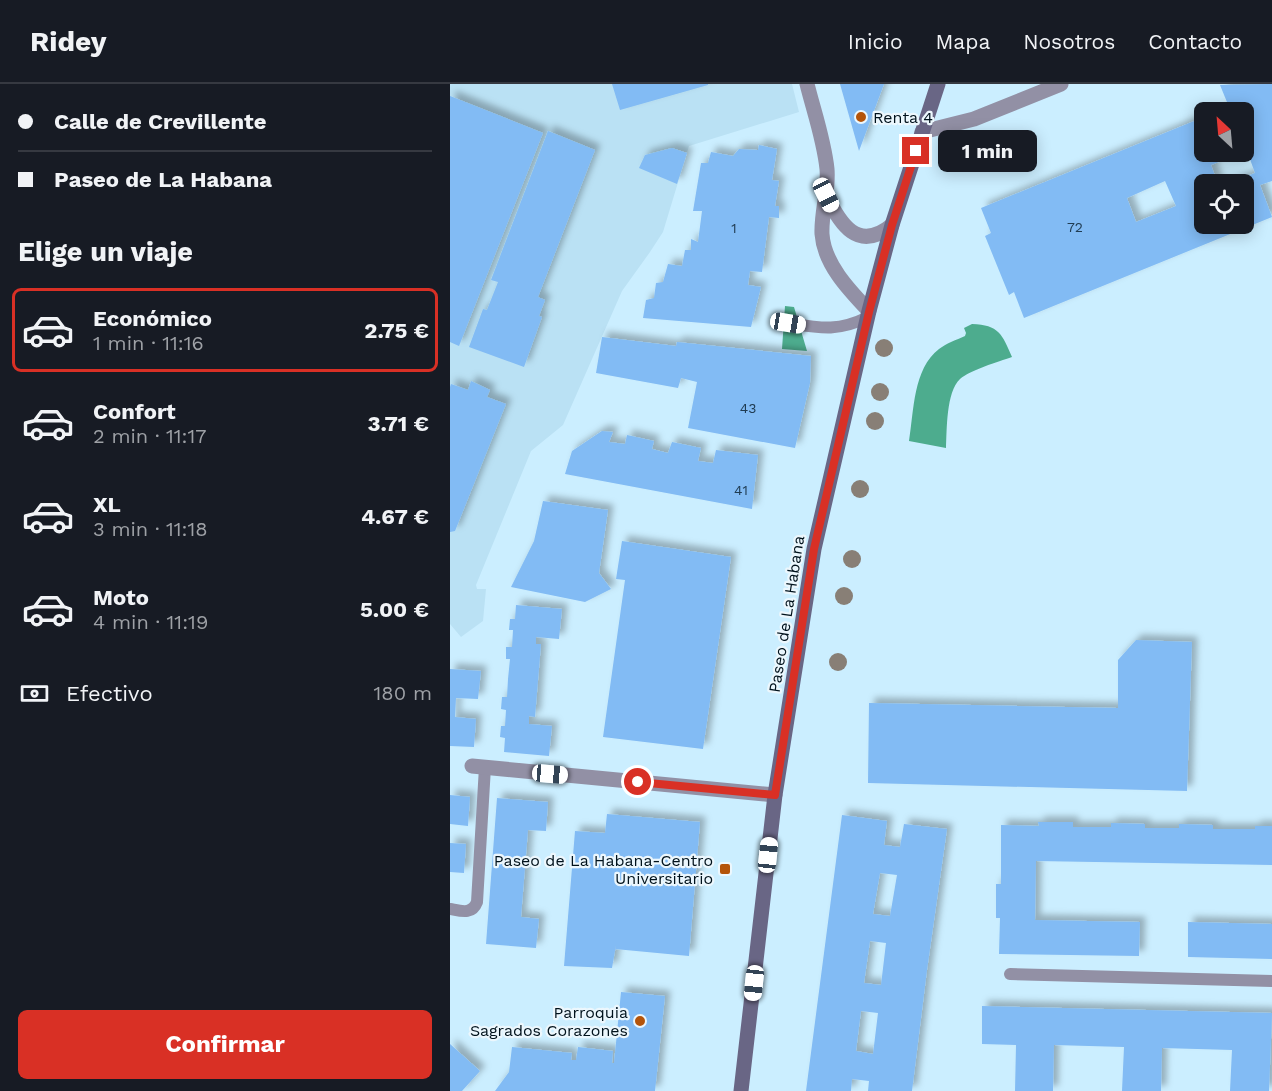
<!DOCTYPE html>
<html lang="es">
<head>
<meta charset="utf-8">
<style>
  :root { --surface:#171b24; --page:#242831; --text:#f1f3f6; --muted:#9ea1a6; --line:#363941; --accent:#d93025 }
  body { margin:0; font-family:"Work Sans",sans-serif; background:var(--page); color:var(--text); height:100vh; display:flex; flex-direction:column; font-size:22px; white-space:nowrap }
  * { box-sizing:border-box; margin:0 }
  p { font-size:20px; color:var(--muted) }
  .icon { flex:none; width:33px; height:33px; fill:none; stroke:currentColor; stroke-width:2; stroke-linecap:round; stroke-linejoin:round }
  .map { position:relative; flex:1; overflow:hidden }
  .details { display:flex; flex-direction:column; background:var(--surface); width:450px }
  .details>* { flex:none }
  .guide { display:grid; align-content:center; height:132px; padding:0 18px; background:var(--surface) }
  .needle { width:39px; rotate:334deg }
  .fabs { position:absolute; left:744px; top:18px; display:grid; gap:12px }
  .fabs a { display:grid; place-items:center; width:60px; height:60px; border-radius:9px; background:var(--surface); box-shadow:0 3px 15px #0003; font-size:30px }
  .end { position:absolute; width:27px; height:27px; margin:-14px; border:8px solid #d93025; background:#fff; box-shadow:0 0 0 3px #fff }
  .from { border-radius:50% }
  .bubble { position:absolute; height:42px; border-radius:9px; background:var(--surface); box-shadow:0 3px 15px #0003; font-size:20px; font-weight:700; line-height:42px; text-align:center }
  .car { position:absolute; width:18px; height:36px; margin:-18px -9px; border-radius:8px; box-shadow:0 0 4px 2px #0007; background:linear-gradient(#fff 24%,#345 0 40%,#fff 0 76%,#345 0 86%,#fff 0) }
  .guide b { display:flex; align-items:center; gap:21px; height:57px; font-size:22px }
  .guide b+b { border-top:2px solid var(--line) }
  .guide i { width:15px; height:15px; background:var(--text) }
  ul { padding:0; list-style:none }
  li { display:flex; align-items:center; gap:18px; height:84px; margin:0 12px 9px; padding:0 6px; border:3px solid transparent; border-radius:9px }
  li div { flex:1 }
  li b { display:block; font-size:22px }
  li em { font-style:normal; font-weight:700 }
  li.current { border-color:var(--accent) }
  li>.icon { width:54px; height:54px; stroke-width:1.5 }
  h2 { padding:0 18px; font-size:27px; line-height:72px }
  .pay { display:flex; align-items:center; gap:15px; height:66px; padding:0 18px; font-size:22px }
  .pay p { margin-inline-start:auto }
  .cta { display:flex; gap:12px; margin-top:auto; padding:12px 18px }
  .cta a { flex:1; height:69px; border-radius:9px; background:var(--accent); color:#fff; font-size:24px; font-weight:700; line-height:69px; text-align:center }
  header { display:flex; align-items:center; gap:36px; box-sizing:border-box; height:84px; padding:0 30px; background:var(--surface); border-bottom:2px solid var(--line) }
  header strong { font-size:28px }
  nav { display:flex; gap:33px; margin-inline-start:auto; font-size:21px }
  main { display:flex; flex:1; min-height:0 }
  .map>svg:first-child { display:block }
</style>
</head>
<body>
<header>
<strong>Ridey</strong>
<nav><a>Inicio</a><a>Mapa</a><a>Nosotros</a><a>Contacto</a></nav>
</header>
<main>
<section class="details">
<div class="guide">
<b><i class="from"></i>Calle de Crevillente</b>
<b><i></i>Paseo de La Habana</b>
</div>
<h2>Elige un viaje</h2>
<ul>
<li class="current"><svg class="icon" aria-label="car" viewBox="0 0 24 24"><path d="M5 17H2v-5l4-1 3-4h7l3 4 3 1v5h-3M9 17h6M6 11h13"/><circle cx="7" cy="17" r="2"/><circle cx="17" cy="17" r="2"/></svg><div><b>Económico</b><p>1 min · 11:16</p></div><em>2.75 €</em></li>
<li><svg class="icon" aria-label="car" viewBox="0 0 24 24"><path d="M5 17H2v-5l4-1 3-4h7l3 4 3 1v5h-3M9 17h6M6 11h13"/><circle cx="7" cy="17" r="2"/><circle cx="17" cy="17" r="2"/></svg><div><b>Confort</b><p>2 min · 11:17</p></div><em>3.71 €</em></li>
<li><svg class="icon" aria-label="car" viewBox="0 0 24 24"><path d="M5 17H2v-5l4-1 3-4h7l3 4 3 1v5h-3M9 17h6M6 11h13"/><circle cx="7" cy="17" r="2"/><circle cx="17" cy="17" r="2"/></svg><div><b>XL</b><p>3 min · 11:18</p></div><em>4.67 €</em></li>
<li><svg class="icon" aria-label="car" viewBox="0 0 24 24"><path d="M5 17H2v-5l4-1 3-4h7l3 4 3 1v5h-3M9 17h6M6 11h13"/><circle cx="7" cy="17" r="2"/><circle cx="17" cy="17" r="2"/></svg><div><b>Moto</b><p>4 min · 11:19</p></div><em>5.00 €</em></li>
</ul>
<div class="pay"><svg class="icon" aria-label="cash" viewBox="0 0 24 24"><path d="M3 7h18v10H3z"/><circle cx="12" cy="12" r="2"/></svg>Efectivo<p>180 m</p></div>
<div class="cta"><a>Confirmar</a></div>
</section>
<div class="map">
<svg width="822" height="1007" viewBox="0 0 822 1007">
  <defs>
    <filter id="shadow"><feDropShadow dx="5.5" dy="-5.5" stdDeviation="3" flood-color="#0004"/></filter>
  </defs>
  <rect width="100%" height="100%" fill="#cbeeff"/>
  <!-- built -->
  <path fill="#bae1f4" d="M0,0h342l7,28 -110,34 -26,86 -13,20 -28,39 -59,134 -32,26 -55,134 1,4h9l-3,32 -22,16 -11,-13z"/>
  <!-- water -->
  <path fill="#4dac8e" d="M335,222l9,1 13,44 -25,-2z
    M522,240c27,1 30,10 40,33 -14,5 -42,13 -52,22 -14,13 -13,51 -14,69l-37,-7c5,-30 4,-72 30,-92 8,-6 17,-9 26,-13l1,-3 -2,-5z"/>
  <!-- building -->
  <path fill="#82bbf4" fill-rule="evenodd" filter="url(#shadow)" d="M162,0h96v1l-88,25z
    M390,0h44l-25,67z
    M822,0v97l-12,4 12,32 -248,101 -10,-26 -5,3 -24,-59 6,-3 -10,-25 223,-91v35h40v-40h-27l12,-5 -9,-22zM797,67l8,22 -28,11h17v40h-40v-40h14l-7,-19zM715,97l11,25 -40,16 -9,-24z
    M0,12l93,37 -84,213 -9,-4z
    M98,47l47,19 -57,147 7,3 -6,16 3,1 -18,50 -55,-20 14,-38 4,1 11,-28 -7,-2z
    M309,61l18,4 -5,31 7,1 -4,25h4v12l-10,-1 -7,55 -12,-1 -2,14 13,2 -10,40 -108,-9 3,-18 8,-2 2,-15 7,-1 5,-18 14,2 3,-16h6v-11l7,3 4,-31h-9l8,-48h7l3,-11 22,4 6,-7 19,1z
    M222,64l15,5 -10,31 -38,-16 6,-13z
    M152,253l74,9 1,-4 134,14 -1,27 -15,65 -107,-20 9,-46 -16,-4 -3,10 -82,-15z
    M21,297l19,9 -3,7 19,7 -51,127 -5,1v-145l1,-3 17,6z
    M152,347l11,1 -4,10 16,2 2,-9 27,6 -2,8 16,4 4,-11 29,6 -3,13 15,2 3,-13 42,5 -6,54 -187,-35 7,-23z
    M93,417l65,9 -9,63 12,16 -26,13 -74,-15 23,-46z
    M172,457l109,16 -28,192 -100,-12 22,-157 -9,-1z
    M66,521l46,4 -3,30 -23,-2v7h5l-6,73 -6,-1v8l23,2 -3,30 -45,-4 1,-14 -5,-1 1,-11h4l1,-16 -5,-1 1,-12h5l1,-18 2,-20h-4v-12h6l1,-17h-4l1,-11h5z
    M686,556l56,2 -5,149 -319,-8 1,-80 249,5v-48z
    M0,585l31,2 -3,28 -22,-1 -1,19 21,2 -2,28 -24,-1z
    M0,711l20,2 -2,29 -18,-2z
    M47,714l51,4 -2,29 -18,-1 -7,87 18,2 -3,29 -50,-4z
    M157,730l93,8 -11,134 -74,-7 1,-4 -4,23 -48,-2 11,-135 30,2z
    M392,731l45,6 -3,24 16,2 4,-23 43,5 -20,141 -15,121h-44l1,-10 -17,-2 -1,12h-45zM430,789l17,2 -7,41 -17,-2zM420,857l16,2 -5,42 -17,-2zM411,927l17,2 -5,41 -17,-3z
    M588,738h35v5h38v-4l34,1v4h34v-4l34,1v4h42v-3h17v39l-236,-4 -1,59 105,2 -1,34 -140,-2 1,-36h-4v-34h5v-59l38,1z
    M0,759l16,1 -2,29 -14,-1z
    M738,838l84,2v35l-84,-2z
    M171,908l44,4 -10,95h-160l14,-19 3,-25 60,6 -1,7h5l2,-13 35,4 -1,12h2z
    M532,922l290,7 -3,78h-39l2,-41 -70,-2 -1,43h-39l2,-44 -70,-2 -1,46h-38l1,-46 -34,-1z
    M0,960l30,27 -18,20h-12z"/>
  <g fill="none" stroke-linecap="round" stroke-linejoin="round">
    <!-- lane -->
    <path stroke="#9290a5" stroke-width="12" d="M338,239c32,5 50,9 80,-6
      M0,825c11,2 22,6 27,-7l8,-135
      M560,890l262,7"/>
    <!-- street -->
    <path stroke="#9290a5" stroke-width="15" d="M357,0c7,28 17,56 20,85 2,22 -6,43 -5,65 2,30 27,56 47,77
      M472,48l52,-13 87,-35
      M376,111c14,29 32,58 66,30
      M22,682l303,29"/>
    <!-- secondary -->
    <path stroke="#696685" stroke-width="15" d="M291,1007l34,-296 39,-246 55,-238 23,-86 46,-141"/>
  </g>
  <!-- trees -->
  <g fill="#887f76">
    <circle cx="434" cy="264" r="9"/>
    <circle cx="430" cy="308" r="9"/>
    <circle cx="425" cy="337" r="9"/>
    <circle cx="410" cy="405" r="9"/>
    <circle cx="402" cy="475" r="9"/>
    <circle cx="394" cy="512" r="9"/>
    <circle cx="388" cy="578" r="9"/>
  </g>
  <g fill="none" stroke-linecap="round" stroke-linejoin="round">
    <!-- route -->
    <path stroke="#d93025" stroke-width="8" d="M188,698l137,13 39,-246 55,-237 23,-87 24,-74"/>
  </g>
  <!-- markers -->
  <g fill="#b4540a" stroke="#ecf7fd" stroke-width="2">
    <circle cx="411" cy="33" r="6"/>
    <rect x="269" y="779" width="12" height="12" rx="3"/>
    <circle cx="190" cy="937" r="6"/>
  </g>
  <g text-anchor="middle" stroke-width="4.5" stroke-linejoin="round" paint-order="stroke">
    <!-- number labels -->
    <g font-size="14" fill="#203c52">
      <text x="625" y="148">72</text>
      <text x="284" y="149">1</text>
      <text x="298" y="329">43</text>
      <text x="291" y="411">41</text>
    </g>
    <!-- poi labels -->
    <g font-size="16" fill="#00121c" stroke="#ecf7fd" text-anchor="end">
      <text x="423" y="39" text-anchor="start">Renta 4</text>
      <text x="263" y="782">Paseo de La Habana-Centro<tspan x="263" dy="18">Universitario</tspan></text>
      <text x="178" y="934">Parroquia<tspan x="178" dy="18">Sagrados Corazones</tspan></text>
    </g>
    <!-- street labels -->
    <g font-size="16" fill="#00121c" stroke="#ecf7fd">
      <text transform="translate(336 530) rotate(-81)" y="6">Paseo de La Habana</text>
    </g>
  </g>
</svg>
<div class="fabs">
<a><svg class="needle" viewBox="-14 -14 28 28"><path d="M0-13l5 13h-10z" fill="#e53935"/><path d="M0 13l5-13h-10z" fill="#9ea1a6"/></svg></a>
<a><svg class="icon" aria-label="locate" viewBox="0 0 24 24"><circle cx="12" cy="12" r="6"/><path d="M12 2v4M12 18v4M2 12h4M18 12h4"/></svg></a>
</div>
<i class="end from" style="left:188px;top:698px"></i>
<i class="end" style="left:466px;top:67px"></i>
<div class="bubble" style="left:488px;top:46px;width:99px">1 min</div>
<i class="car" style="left:376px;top:111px;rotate:154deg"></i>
<i class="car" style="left:338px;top:239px;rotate:99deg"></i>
<i class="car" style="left:100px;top:690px;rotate:95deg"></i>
<i class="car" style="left:318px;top:771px;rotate:6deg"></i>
<i class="car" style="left:304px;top:899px;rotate:186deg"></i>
</div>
</main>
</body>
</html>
